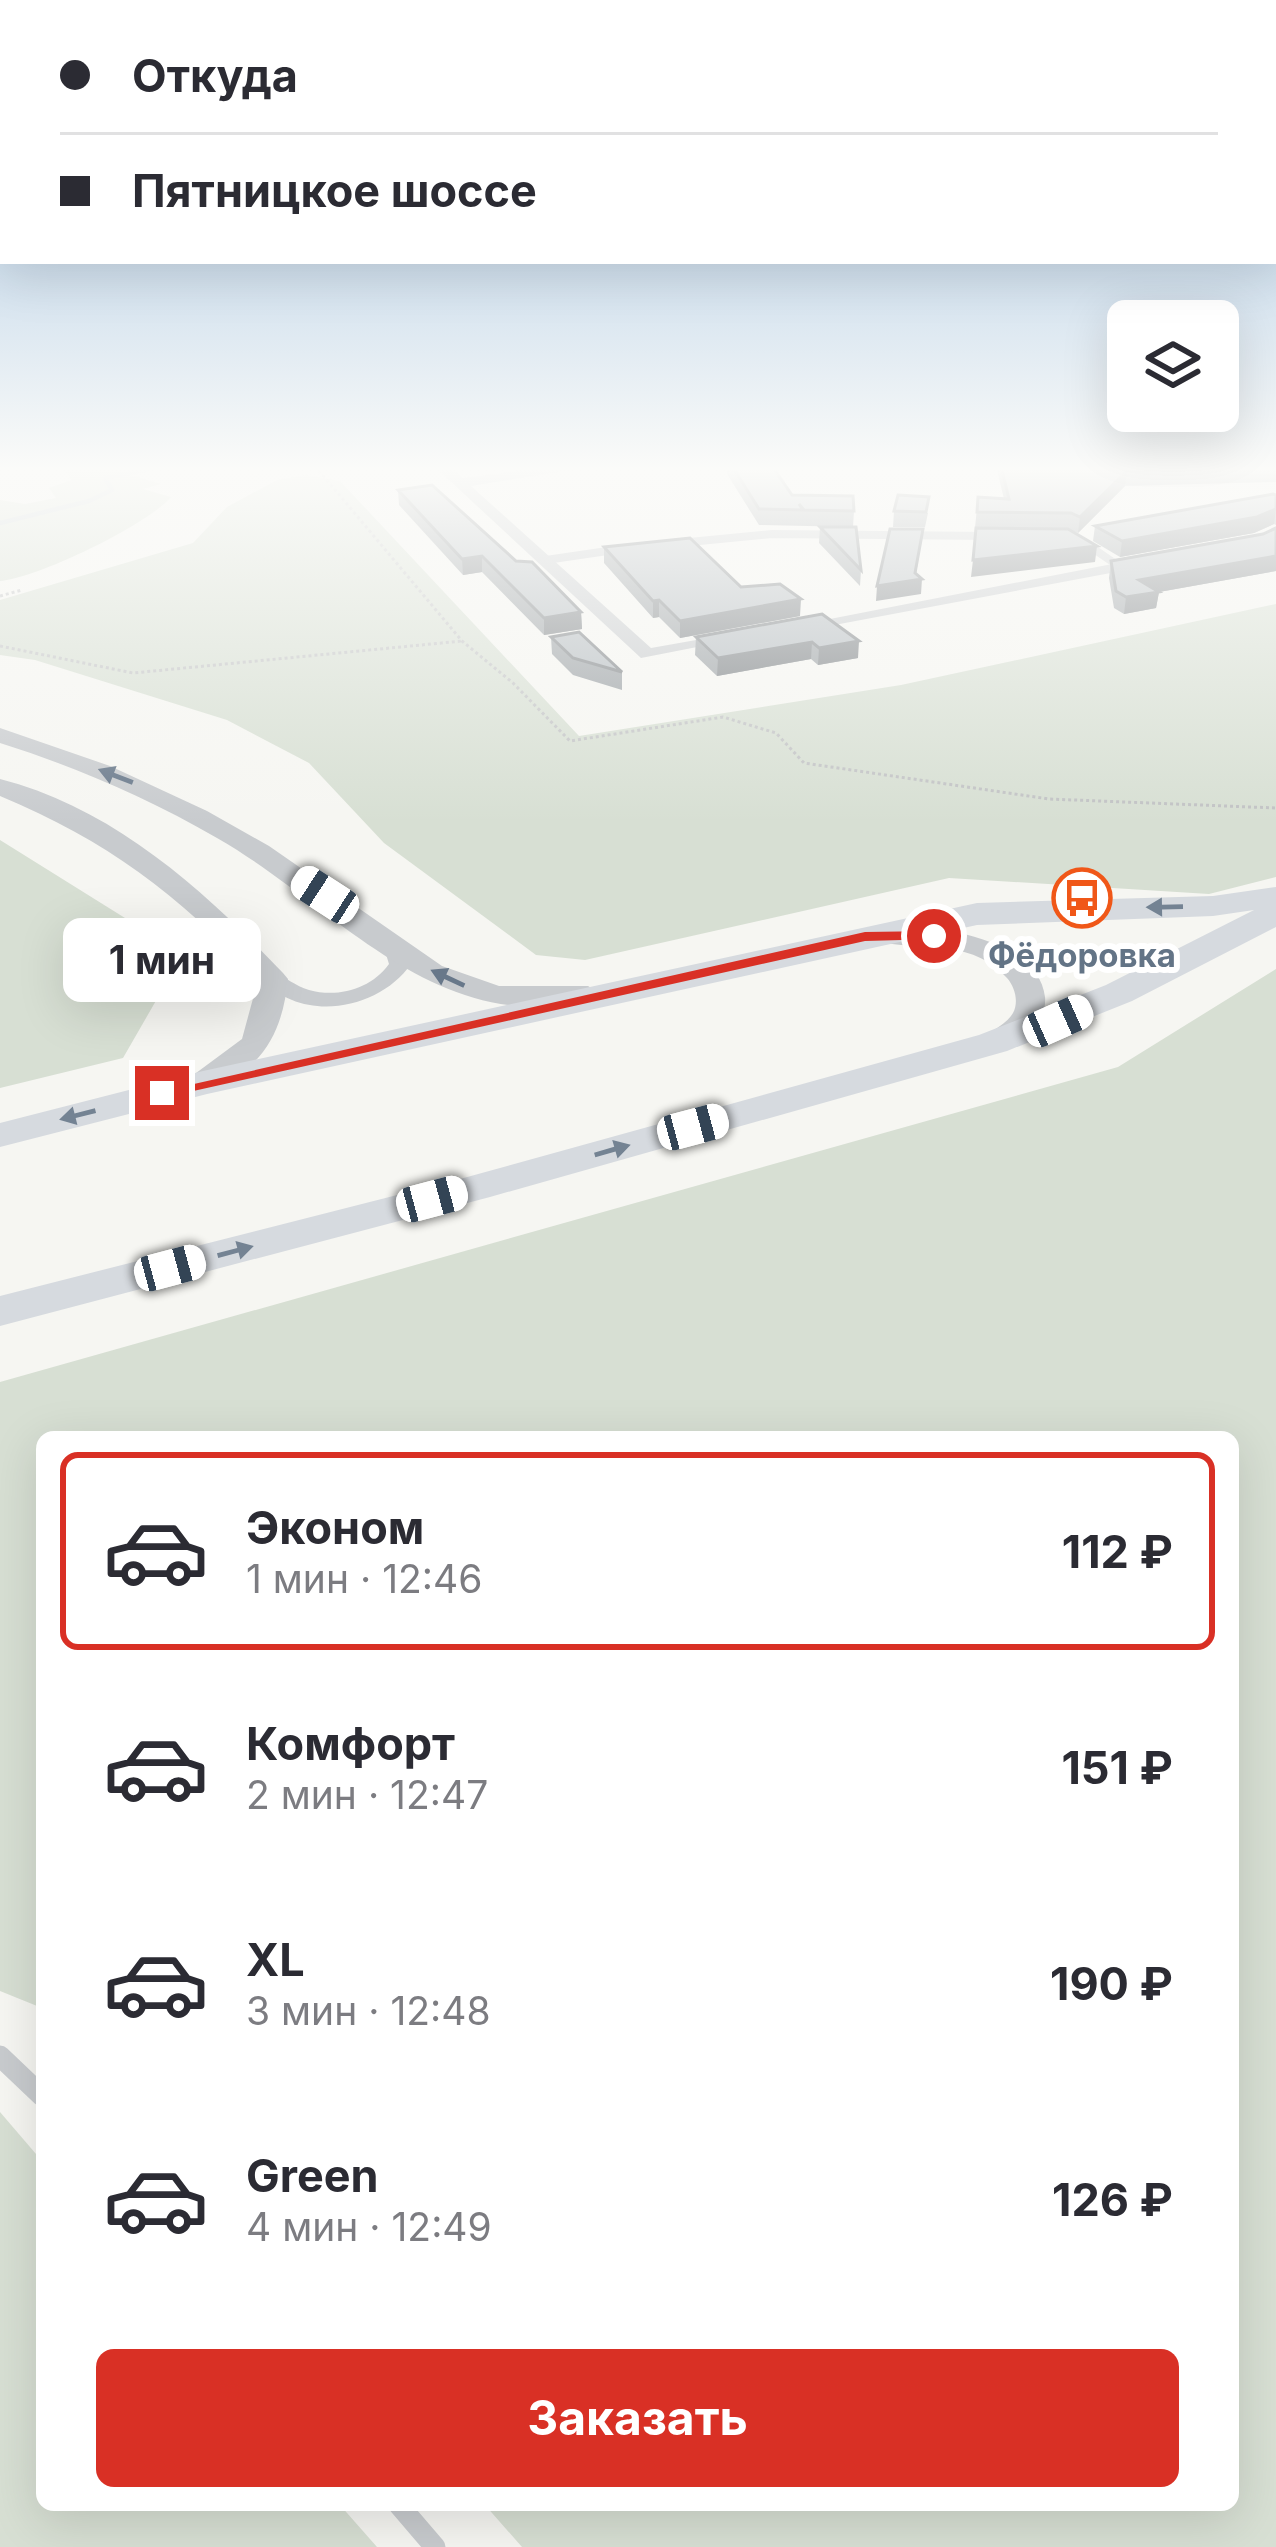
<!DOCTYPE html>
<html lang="ru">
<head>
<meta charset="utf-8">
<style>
  :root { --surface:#fff; --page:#f7f7f7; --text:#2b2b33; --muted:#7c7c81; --line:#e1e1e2; --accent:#d93025 }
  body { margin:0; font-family:Inter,sans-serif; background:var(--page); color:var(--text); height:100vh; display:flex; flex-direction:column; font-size:45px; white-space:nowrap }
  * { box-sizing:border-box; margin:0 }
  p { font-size:39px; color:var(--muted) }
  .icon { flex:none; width:66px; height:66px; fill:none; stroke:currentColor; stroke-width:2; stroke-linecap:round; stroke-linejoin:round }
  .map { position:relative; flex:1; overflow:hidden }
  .sheet { position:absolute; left:36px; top:1431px; width:1203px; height:1080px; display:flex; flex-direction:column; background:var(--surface); border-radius:18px; box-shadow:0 12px 48px #0002 }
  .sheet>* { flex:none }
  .guide { position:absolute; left:0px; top:0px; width:1278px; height:264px; box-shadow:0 12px 48px #0002; display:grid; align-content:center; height:264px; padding:0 60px; background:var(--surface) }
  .fabs { position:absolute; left:1107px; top:300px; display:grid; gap:24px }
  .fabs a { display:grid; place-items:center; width:132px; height:132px; border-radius:18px; background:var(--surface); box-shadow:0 12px 48px #0002; font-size:60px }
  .end { position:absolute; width:54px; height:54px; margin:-27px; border:15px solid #d93025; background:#fff; box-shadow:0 0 0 6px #fff }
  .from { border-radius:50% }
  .bubble { position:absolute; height:84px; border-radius:18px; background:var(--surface); box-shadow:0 12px 48px #0002; font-size:39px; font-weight:700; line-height:84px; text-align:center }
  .car { position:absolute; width:36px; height:72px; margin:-36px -18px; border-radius:15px; box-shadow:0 0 9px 3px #0007; background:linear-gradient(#fff 24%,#345 0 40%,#fff 0 76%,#345 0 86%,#fff 0) }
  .guide b { display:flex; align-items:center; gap:42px; height:114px; font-size:45px }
  .guide b+b { border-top:3px solid var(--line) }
  .guide i { width:30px; height:30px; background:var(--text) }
  ul { padding:21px 0 0; list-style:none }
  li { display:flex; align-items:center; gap:36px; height:198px; margin:0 24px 18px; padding:0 36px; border:6px solid transparent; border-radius:18px }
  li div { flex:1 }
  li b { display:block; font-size:45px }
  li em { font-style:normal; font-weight:700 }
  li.active { border-color:var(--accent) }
  li>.icon { width:108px; height:108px; stroke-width:1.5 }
  .primary-button { display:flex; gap:24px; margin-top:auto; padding:24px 60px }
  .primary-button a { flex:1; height:138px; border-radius:18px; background:var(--accent); color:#fff; font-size:48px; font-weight:700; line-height:138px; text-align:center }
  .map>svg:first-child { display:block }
</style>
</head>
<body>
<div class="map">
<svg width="1276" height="2547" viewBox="0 0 1276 2547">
  <rect width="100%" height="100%" fill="#f6f6f2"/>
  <!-- green -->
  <path fill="#d7dfd3" d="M81,466h59l-19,6 40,12 -18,5 28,8c-24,28 -133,81 -171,84v-81l25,4 31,-6 -7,-10 22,-8 -5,-9z
    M306,475l34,6 239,255 322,-51 375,-81v273l-67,17 -260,-16 -364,82 -49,-5 -152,-112 -75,-80 -82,-43 -192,-60 -35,-5v-55l193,-57 34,-36 50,-27z
    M0,840l125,78 36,74 -38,66 -123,30z
    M1276,969v1578h-754l-37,-42h748v-1068h-1191v571l-42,-17v-609l1118,-315z
    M0,2112l42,49v344h298l37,42h-377z"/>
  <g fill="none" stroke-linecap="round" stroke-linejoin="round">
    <!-- stream -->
    <path stroke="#c5ced4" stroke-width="4.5" d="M0,523l89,-22 23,-11 -7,-12 59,-12"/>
    <!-- path -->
    <path stroke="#c1c2c4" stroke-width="3" stroke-dasharray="3 3" stroke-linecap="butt" d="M315,466l147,175 51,42 57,58 153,-24 53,16 28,30 245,36 227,9
      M0,596l22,-6
      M0,646l133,27 329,-32"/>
    <!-- service-far1 -->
    <path stroke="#c8cbce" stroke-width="8" d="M679,543l93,-9 220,2
      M1085,543l35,24
      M546,560l75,-11"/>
    <!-- service -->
    <path stroke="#c8cbce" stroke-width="21" d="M0,2056l42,40
      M399,2505l36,42"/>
    <!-- minor -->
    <path fill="#c8cbce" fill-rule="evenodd" d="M449,466l14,12 93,-12h39l-124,20 180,162 79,-14 8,5 -97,19 -206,-191z
      M1143,558l8,5 -3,3 -351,66 -8,-5z
      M396,944l8,2 7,18c-32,46 -109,60 -149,15l11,-7c13,5 22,14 36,18 29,8 62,-1 80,-26l-4,-13z"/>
    <!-- tertiary -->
    <path fill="#c8cbce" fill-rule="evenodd" d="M0,728l110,38 97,45 62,35 173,120 57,20h89l15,9c-11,13 -34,11 -51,12 -137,7 -226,-107 -335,-169 -69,-40 -141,-71 -217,-95z
      M0,779c114,29 205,112 283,194l5,6c-5,46 -19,79 -60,103 -13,8 -22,11 -36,8l-5,-7 5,-7 50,-37 16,-59c-79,-85 -150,-139 -258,-184z
      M885,926c45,-3 154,12 160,71 2,19 -13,35 -28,45 -13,7 -20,11 -35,8l-4,-7c9,-12 27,-16 35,-30 6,-11 2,-26 -6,-35 -37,-41 -86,-26 -132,-37l-4,-6 4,-6z"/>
    <!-- primary -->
    <path fill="#d6dadf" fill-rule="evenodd" d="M1276,887v40l-144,74 -125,50 -517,146 -490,129v-30l460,-117 519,-144 127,-50 148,-75 -41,6 -236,9 -770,169 -207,53v-24l203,-52 774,-168 236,-7z"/>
  </g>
  <!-- wall -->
  <path fill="#9aa0a4" d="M727,466h45l20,29 62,16 -1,16 -94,-2 -32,-51z
    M996,466h280v16l-151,4 -47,47 -9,-4 -94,-1 3,-31 26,2z
    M398,490l118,71 65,51 1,17 -38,6 -62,-63 -19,3 -64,-70z
    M1276,495v30l-2,-1 -20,9 -134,24 -27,-16 2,-15z
    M894,511l34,2 -3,14h-32z
    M820,527l41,43 -1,16 -41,-43z
    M1276,528v43l-117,21 -3,16 -32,6 -10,-6 -5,-30 2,-17 152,-27z
    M604,547l137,40 59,29 -120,22 -21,-21 -6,1 -49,-55z
    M822,614l36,44 -40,7 -7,-6 -94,17 -22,-21 1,-18z
    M551,637l71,35v18l-49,-15 -21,-21z"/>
  <!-- shaded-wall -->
  <path fill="#7d8286" d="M1127,471l-2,15 -47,47 2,-16z
    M1276,509l-2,15 -20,9 -134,24 2,-16z
    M923,529l-8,51 7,-1 -1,15 -45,7 1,-15z
    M1097,546l-2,16 -124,15 2,-17z
    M482,556v16l-19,3 -1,-16z
    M1276,556v15l-117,21 -3,16 -32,6 2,-17 13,-17z
    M801,599l-1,17 -120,22v-17z
    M659,600v17l-6,1v-17z
    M581,612l1,17 -38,6v-17z
    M859,641l-1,17 -40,7 1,-17z
    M812,642l-1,17 -94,17 1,-18z"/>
  <!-- building -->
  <path fill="#b3babf" stroke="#7d8286" stroke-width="3" d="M732,466h40l20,29 61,1 1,15 -50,-1 -5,-6 4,6 -44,-1z
    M1001,466h275v1l-149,4 -47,46 -9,-4 -94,-1 1,-15 31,2z
    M432,485l84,76 16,1 49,50 -37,6 -62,-62 -20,3 -64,-69z
    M1273,494l3,1v14l-19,8 -135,24 -27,-15z
    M898,495l31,2 -3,15 -32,-1z
    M820,527h36l5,43z
    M976,528l92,1 29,17 -124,14z
    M1276,528v28l-137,24 20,12 -33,5 -10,-6 -5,-30 152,-27z
    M890,529h33l-8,44 7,6 -45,7z
    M690,538l51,49 39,-3 21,15 -121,22 -21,-21 -6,1 -49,-54z
    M822,614l37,27 -40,7 -7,-6 -94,16 -22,-21z
    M579,632l43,40 -49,-14 -22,-21z"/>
  <!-- one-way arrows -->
  <defs><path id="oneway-solid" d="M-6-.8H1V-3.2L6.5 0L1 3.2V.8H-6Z" transform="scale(3)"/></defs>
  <g fill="#68788a">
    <use href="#oneway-solid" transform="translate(116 776) rotate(-159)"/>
    <use href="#oneway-solid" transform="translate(448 978) rotate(-155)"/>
  </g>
  <g fill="#748393">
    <use href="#oneway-solid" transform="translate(1165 907) rotate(179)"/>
    <use href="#oneway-solid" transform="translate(78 1115) rotate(166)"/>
    <use href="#oneway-solid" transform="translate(612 1150) rotate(-16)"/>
    <use href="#oneway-solid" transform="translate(235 1251) rotate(-15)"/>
  </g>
  <!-- sky -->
  <linearGradient id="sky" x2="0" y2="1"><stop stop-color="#9abee0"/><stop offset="0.57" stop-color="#fbfbf9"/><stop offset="1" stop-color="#fbfbf9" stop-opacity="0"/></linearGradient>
  <rect width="1276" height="823" fill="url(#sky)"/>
  <!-- route -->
  <path fill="#d93025" d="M934,931l8,5 -3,3 -74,2 -703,157 -8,-5 711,-161z"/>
  <!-- icons -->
  <defs>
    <g id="bus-ring" transform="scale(3)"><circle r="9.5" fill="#fff" stroke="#f05718" stroke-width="1.5"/><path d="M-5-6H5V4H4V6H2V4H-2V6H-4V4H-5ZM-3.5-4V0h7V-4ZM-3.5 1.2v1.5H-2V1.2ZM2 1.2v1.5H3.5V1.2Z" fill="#f05718"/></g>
  </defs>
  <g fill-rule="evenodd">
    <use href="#bus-ring" x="1082" y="898"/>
  </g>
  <g text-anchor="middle" stroke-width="12" stroke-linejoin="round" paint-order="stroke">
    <!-- far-poi labels -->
    <g font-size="33" font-weight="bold" fill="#637486" stroke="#fff">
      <text x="1082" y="967">Фёдоровка</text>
    </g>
  </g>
</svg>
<div class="fabs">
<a><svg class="icon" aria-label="layers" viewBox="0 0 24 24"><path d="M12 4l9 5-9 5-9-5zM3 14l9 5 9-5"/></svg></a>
</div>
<i class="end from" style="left:934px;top:936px"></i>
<i class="end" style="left:162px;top:1093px"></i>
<div class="bubble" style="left:63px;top:918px;width:198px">1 мин</div>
<i class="car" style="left:325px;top:895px;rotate:303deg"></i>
<i class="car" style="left:1058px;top:1021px;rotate:66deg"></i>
<i class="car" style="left:693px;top:1127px;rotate:75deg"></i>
<i class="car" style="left:432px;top:1199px;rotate:75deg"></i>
<i class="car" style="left:170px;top:1268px;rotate:75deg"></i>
<div class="guide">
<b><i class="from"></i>Откуда</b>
<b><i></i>Пятницкое шоссе</b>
</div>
<section class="sheet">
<ul>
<li class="active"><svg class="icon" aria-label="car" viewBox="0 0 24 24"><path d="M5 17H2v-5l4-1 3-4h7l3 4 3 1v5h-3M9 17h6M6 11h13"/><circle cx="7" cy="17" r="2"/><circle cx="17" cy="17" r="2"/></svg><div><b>Эконом</b><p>1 мин · 12:46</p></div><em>112 ₽</em></li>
<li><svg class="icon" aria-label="car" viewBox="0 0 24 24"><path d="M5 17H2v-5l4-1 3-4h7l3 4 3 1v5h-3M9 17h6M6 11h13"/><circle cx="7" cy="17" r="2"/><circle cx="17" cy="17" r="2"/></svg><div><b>Комфорт</b><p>2 мин · 12:47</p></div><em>151 ₽</em></li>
<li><svg class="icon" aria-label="car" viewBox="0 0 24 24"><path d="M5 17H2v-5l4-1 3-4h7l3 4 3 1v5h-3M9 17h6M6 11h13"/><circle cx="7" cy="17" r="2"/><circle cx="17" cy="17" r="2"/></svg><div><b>XL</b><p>3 мин · 12:48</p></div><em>190 ₽</em></li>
<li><svg class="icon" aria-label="car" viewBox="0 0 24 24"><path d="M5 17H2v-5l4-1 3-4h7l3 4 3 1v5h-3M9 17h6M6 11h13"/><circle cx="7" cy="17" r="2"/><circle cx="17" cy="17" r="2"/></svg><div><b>Green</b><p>4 мин · 12:49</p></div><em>126 ₽</em></li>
</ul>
<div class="primary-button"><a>Заказать</a></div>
</section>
</div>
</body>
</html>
